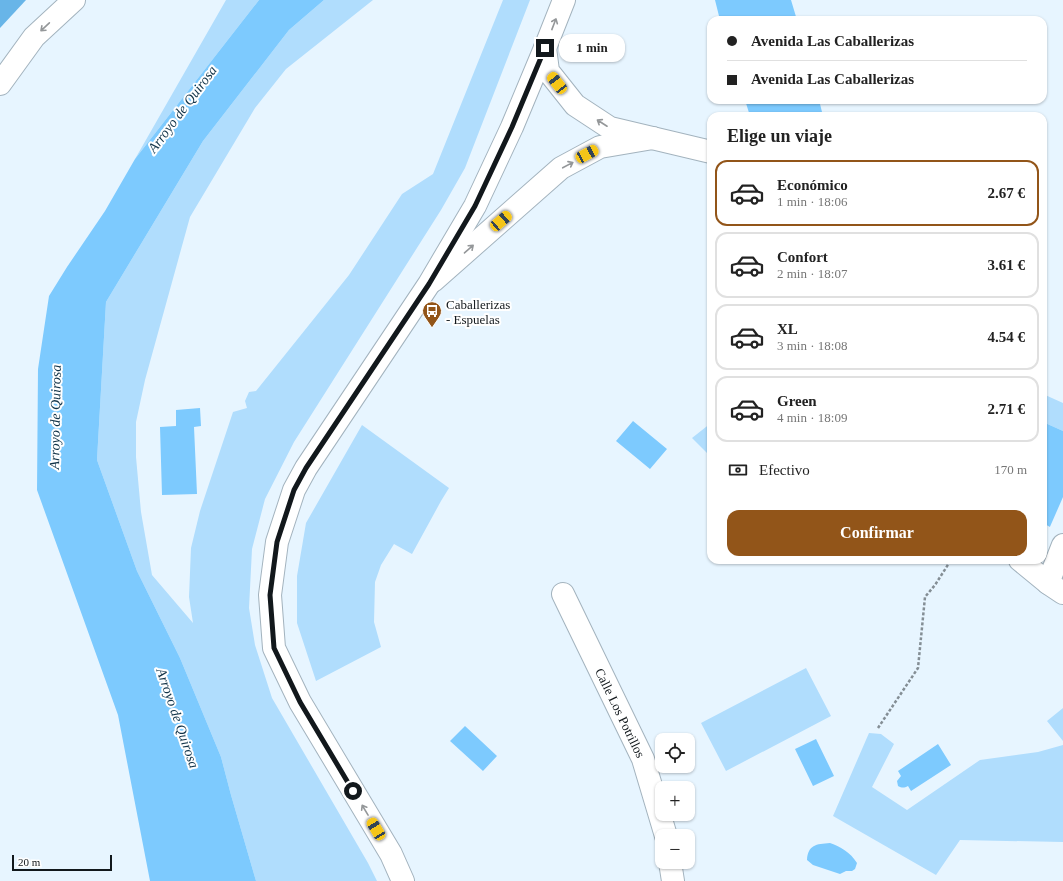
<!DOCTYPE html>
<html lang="es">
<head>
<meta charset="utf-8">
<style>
  :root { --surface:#fff; --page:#f2f2f2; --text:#222; --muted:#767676; --line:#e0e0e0; --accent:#925519 }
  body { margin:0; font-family:"Times New Roman",serif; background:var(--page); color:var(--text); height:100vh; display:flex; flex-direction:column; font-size:15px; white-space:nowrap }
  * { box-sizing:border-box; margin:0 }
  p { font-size:13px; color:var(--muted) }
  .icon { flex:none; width:22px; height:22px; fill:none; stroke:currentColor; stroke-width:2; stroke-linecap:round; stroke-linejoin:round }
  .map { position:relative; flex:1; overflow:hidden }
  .details { position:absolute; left:707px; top:112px; width:340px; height:452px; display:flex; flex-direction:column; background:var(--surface); border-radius:12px; box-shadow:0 1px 3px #0004 }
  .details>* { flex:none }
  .top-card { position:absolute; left:707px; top:16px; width:340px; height:88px; border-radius:12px; box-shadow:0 1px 3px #0004; display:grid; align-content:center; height:88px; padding:0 20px; background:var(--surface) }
  .controls { position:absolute; left:655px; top:733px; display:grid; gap:8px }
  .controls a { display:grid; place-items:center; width:40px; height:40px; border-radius:8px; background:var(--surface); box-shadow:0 1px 3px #0004; font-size:20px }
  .scale { position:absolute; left:12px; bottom:10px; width:100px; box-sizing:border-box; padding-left:4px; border:2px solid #12181c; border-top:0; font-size:11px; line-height:14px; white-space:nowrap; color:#12181c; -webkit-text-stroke:3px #fff; paint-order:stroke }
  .end { position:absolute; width:18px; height:18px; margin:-9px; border:5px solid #12181c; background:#fff; box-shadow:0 0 0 2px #fff }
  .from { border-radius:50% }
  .bubble { position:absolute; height:28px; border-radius:12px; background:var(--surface); box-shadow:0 1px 3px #0004; font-size:13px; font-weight:600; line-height:28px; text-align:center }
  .car { position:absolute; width:12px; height:24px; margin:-12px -6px; border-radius:5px; box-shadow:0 0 3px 1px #0007; background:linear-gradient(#f5c518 24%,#345 0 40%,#f5c518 0 76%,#345 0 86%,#f5c518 0) }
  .top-card b { display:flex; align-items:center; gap:14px; height:38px; font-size:15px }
  .top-card b+b { border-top:1px solid var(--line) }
  .top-card i { width:10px; height:10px; background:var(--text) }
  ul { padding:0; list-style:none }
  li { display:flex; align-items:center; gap:12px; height:66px; margin:0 8px 6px; padding:0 12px; border:2px solid var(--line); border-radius:12px }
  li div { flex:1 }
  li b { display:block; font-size:15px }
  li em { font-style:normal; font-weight:600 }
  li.current { border-color:var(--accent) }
  li>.icon { width:36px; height:36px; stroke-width:1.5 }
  h2 { padding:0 20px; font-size:18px; line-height:48px }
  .pay { display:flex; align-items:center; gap:10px; height:44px; padding:0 20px; font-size:15px }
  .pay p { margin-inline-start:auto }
  .action { display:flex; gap:8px; margin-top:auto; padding:8px 20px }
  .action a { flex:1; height:46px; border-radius:12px; background:var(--accent); color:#fff; font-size:16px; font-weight:600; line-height:46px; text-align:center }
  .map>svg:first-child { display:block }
</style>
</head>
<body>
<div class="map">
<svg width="1063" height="881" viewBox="0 0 1063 881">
  <rect width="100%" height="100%" fill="#e7f5ff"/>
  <!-- green -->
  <path fill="#b0ddfd" d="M226,0h33l-124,159z
    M324,0h49l-87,69 -31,39 -65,109 -45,163 -9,42v35l5,55 11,63 41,48 -4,-26 2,-49 9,-37 33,-99 14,-4 -2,-7 4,-9 7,-1 93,-116 53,-81 31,-20 70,-174h27l-65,168 -24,42 -147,232 -29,57 -13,50 -3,59 6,37 17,53 96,165 9,18h-121l-25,-86 -10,-38 -41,-99 -43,-87 -40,-111 9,-158 97,-161 86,-111z
    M1043,394l20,9v28l-20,-9z
    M711,423v34l-19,-19z
    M362,425l87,63 -8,13 -29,53 -18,-10 -13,21 -6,17 -1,40 7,25 -65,34 -19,-58v-47l9,-53z
    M806,668l25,48 -105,55 -25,-48z
    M1063,708v33l-16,-20z
    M869,733l12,1 13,10 -22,43 35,23 73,-50 58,-8 25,-7v97l-103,-2 -24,35 -103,-59z"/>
  <!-- forest -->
  <path fill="#68b5e8" d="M0,0h26l-26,28z"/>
  <!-- water -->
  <path fill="#7dcafe" d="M259,0h65l-35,30 -86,111 -97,161 -9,158 40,111 43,87 41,99 10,38 25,86h-106l-32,-166 -81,-225 1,-121 11,-73 18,-29 38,-56 30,-52z
    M715,0h76l6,20h-77z
    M745,100h74l4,16h-73z
    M200,408l1,18 -7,1 3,67 -35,1 -2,-68 16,-1v-16z
    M633,421l34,28 -17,20 -34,-28z
    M1043,422l20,9v98l-13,-2 -7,-4z
    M465,726l32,30 -14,15 -33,-30z
    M816,739l18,37 -21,10 -18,-37z
    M938,744l13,21 -40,26 -3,-5c-4,2 -6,2 -10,0l-1,-5 4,-5 -3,-5z
    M830,843c11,4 20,9 27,20l-2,6 -3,2h-6l-6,3 -27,-9 -6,-5c1,-15 9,-16 23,-17z"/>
  <!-- pier -->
  <path fill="#e7f5ff" d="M1063,497v34l-14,-2z"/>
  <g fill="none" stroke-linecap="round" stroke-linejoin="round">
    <!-- street casing -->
    <g stroke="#a3b3be" stroke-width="24">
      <g id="street">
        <path d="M545,48l3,23 27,34 35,23 101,24"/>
        <path d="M433,281l128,-113 39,-21 53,-9"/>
        <path d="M1020,560l28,23 15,10"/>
        <path d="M1048,583l15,-38"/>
        <path id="s1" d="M563,594l80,165 23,77"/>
        <path d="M670,862l3,19"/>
      </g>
    </g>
    <!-- secondary casing -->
    <g stroke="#a3b3be" stroke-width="24">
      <path id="secondary" d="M0,84l34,-47 40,-37
        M403,881l-12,-27 -91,-152 -26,-54 -4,-53 7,-53 17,-52 12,-22 123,-184 46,-78 37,-79 33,-79 19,-48"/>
    </g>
    <!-- path -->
    <path stroke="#848e95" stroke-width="2.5" stroke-dasharray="3 2" stroke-linecap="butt" d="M878,728l40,-60 7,-71 10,-12 16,-25"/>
    <!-- street -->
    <use href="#street" stroke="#fff" stroke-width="22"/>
    <!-- secondary -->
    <use href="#secondary" stroke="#fff" stroke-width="22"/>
  </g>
  <!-- one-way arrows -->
  <defs><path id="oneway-shaft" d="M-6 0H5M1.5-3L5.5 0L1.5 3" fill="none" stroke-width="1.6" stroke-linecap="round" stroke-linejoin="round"/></defs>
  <g stroke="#949799">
    <use href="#oneway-shaft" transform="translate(554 24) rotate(-69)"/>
    <use href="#oneway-shaft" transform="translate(45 27) rotate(137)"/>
    <use href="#oneway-shaft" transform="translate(602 123) rotate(-147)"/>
    <use href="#oneway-shaft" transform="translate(568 165) rotate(-28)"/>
    <use href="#oneway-shaft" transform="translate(469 249) rotate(-41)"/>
    <use href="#oneway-shaft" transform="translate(365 810) rotate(-121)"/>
  </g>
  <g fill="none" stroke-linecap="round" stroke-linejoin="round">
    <!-- route -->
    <path stroke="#12181c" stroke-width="5" d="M353,791l-53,-89 -26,-54 -4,-53 7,-53 17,-52 12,-22 123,-184 46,-78 37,-79 33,-79"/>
  </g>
  <!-- icons -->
  <defs>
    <g id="bus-pin" transform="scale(1)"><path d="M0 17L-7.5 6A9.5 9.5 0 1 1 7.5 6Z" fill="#925519" stroke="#fff"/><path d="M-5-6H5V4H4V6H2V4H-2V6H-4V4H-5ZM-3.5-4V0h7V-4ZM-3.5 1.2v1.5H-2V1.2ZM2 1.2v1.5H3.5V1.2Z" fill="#fff"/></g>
  </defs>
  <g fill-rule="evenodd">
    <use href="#bus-pin" x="432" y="311"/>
  </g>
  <g text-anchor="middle" stroke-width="4" stroke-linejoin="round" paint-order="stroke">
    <!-- poi labels -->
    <g font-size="13" fill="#12181c" stroke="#fff" text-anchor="start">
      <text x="446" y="309">Caballerizas<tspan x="446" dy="15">- Espuelas</tspan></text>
    </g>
    <!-- street labels -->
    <g font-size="13" fill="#12181c" stroke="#fff">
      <text dy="5" stroke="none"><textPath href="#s1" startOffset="132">Calle Los Potrillos</textPath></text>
    </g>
    <!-- water labels -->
    <g font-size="14" font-style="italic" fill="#123449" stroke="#fff">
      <text transform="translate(182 109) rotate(-53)" y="5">Arroyo de Quirosa</text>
      <text transform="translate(55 417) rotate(-89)" y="5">Arroyo de Quirosa</text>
      <text transform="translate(178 718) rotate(71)" y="5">Arroyo de Quirosa</text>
    </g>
  </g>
</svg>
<div class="controls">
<a><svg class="icon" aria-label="locate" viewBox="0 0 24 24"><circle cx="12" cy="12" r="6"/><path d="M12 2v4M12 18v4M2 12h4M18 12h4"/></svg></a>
<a>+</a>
<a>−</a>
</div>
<div class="scale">20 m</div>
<i class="end from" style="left:353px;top:791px"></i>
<i class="end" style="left:545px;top:48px"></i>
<div class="bubble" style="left:559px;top:34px;width:66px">1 min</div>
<i class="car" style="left:557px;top:83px;rotate:322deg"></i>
<i class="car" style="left:587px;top:154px;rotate:62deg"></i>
<i class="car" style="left:501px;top:221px;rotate:49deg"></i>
<i class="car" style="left:376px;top:829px;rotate:329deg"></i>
<div class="top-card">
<b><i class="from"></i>Avenida Las Caballerizas</b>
<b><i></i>Avenida Las Caballerizas</b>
</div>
<section class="details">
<h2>Elige un viaje</h2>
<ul>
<li class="current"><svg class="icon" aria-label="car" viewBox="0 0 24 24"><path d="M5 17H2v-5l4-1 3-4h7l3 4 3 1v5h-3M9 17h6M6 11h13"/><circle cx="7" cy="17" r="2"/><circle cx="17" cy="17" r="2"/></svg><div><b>Económico</b><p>1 min · 18:06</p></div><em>2.67 €</em></li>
<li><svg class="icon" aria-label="car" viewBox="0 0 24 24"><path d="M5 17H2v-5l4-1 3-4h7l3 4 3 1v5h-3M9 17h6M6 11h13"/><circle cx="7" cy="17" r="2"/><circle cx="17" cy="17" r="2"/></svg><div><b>Confort</b><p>2 min · 18:07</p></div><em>3.61 €</em></li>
<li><svg class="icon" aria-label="car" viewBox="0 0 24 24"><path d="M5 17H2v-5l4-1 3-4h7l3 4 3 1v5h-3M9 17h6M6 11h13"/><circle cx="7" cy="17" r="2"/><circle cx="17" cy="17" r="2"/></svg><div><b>XL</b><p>3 min · 18:08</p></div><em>4.54 €</em></li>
<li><svg class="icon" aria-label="car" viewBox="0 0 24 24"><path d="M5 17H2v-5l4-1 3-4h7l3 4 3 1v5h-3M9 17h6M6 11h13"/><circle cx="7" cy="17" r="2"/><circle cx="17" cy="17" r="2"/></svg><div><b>Green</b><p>4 min · 18:09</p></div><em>2.71 €</em></li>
</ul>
<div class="pay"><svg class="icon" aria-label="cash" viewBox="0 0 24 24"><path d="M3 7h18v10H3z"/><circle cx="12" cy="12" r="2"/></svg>Efectivo<p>170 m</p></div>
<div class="action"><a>Confirmar</a></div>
</section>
</div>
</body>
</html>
